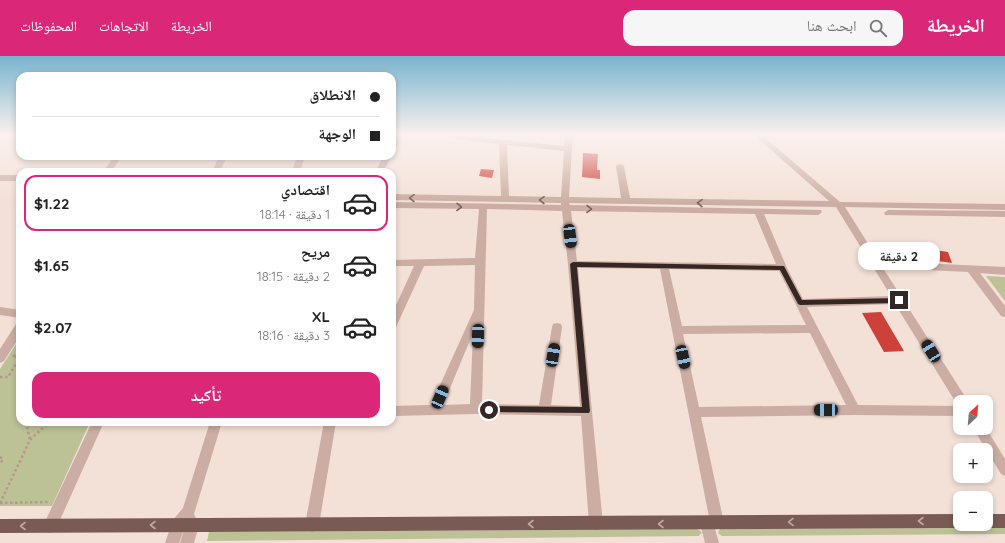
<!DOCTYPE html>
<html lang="ar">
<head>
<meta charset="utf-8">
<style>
  :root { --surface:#fff; --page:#f6f6f6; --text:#222; --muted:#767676; --line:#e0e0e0; --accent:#db2777 }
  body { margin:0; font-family:Quicksand,"Noto Naskh Arabic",sans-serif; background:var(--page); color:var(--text); direction:rtl; height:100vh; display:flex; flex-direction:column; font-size:15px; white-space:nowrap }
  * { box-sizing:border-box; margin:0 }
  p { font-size:13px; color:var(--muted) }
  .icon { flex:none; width:22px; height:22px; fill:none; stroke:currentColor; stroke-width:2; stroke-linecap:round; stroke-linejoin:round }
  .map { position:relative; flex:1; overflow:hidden; direction:ltr }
  .details { position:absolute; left:16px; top:112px; width:380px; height:258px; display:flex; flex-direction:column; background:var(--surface); border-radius:12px; box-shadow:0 2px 6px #0003; direction:rtl }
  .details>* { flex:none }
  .hud { position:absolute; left:16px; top:16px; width:380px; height:88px; border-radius:12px; box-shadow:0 2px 6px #0003; direction:rtl; display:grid; align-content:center; height:88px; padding:0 16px; background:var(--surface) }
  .needle { width:26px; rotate:26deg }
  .controls { position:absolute; left:953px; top:339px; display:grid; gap:8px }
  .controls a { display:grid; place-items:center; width:40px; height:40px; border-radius:8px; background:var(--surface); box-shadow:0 2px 6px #0003; font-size:20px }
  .end { position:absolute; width:18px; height:18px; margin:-9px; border:5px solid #362725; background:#fff; box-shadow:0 0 0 2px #fff }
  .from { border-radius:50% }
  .bubble { position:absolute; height:28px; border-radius:12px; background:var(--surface); box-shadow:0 2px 6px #0003; font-size:13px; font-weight:700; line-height:28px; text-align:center; direction:rtl }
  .car { position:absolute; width:12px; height:24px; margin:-12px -6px; border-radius:5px; box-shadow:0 0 3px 1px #0007; background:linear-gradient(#222 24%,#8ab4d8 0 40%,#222 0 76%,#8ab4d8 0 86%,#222 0) }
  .hud b { display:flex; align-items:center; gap:14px; height:38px; font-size:15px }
  .hud b+b { border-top:1px solid var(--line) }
  .hud i { width:10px; height:10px; background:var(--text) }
  ul { padding:7px 0 0; list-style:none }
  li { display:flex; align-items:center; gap:12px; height:56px; margin:0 8px 6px; padding:0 8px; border:2px solid transparent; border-radius:12px }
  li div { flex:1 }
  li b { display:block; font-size:15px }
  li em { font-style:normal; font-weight:700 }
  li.selected { border-color:var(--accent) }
  li>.icon { width:36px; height:36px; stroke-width:1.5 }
  .action { display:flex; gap:8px; margin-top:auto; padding:8px 16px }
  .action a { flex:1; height:46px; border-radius:12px; background:var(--accent); color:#fff; font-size:16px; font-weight:700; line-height:46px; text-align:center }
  header { display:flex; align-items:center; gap:24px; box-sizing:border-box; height:56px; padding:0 20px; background:var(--accent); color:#fff }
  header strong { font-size:19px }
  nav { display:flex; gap:22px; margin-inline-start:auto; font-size:14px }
  .search { width:280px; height:36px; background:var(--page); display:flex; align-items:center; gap:10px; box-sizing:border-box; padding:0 14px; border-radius:12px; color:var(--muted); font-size:15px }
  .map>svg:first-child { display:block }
</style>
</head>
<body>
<header>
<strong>الخريطة</strong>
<div class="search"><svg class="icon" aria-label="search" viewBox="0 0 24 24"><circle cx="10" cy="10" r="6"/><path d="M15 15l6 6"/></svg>ابحث هنا</div>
<nav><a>الخريطة</a><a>الاتجاهات</a><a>المحفوظات</a></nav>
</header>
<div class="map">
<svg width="1005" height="487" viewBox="0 0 1005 487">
  <rect width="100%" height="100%" fill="#f3e0d7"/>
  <!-- green -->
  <path fill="#bcc296" d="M986,220l19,1v24z
    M20,282v84h70l-38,84h-52v-137z
    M1005,472v6l-283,2 -4,-3 2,-4z
    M697,473l5,3 -3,4 -492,5 2,-9z"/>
  <!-- building -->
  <path fill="#ce413a" d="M583,97l15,1 -1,16h3v9l-18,-2z
    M481,113l13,1 -2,8 -13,-2z
    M934,194l14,2 4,11 -14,-2z
    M881,256l23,39 -20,1 -22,-39z"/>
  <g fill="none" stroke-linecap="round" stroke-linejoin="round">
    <!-- path -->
    <path stroke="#b7978d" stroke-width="2.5" stroke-dasharray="2.5 2.5" stroke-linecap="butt" d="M15,299l-2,2h7
      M0,321h8l12,-20
      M26,366l4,18
      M0,401l3,2 -3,5
      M0,447l49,-1
      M0,447l30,-63 19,-18"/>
    <!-- minor -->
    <path fill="#cbada3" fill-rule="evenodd" d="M395,79h8l-8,15h-3v-9z
      M454,79l110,11 1,-11h8l-4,62 52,1 -5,-32 4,-2 4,2 6,32 199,3 -75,-66h8l78,67 165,2v6l-160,-3 34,54 126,6v8l-25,-2 25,33v11l-4,-1 -33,-44 -85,-4 83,130 2,4h-8v14l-105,-1 -154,2 23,106 -2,5 -7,1 4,14h-14l-5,-20 2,-5 5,-2 2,1 -49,-248 -82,-1 25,256 -2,5 -5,2 -5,-2 -2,-5 -8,-108 -105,-2 -84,2v-10l39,-1 43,-95 1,-45 -51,1 -27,59 -1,3 -4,1v-15l22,-48h-22v-6l83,-2 4,-49 -87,-1v-6l169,3v-2l-169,-3v-6l109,2 -2,-52 -42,-5 -4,-2zM507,89l57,6 -3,46 -52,-1zM569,147l267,4 55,89 -88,3 -16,-31 -23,-54 54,1 4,-3 -1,-2 -251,-5zM487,153l75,2 6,53 12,142 -29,-1 11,-78 -1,-3 -4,-1 -4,1 -1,3 -13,78 -57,-1zM571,155l184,3 21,50 -199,-3zM669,213l110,2 27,54 -124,1zM895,248l63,102 -100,-1 -51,-98zM473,277l-3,71 -27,1zM810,277l36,72 -147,2 -16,-73z
      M114,100h8l-11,16h-8z
      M219,100h8l-7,16h-8z
      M297,100h8l-5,16h-8z
      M384,100h8l-9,16h-8z
      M0,119h20v6h-20z
      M888,154l117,1v6l-120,-2 -1,-2z
      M0,251l20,3v8l-20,-3z
      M20,267v13l-16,25 -4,2v-14l16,-25z
      M92,366h12l-49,109 -5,2 -5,-2 -2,-5z
      M210,366h12l-28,92 5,11 -5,18h-14l5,-16 -6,16h-14l8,-23 10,-12z
      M324,366h12l-17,103 -2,5 -5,2 -5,-2 -2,-5z
      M973,372h13l19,31v17l-4,-2z"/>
    <!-- major -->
    <path fill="#795a55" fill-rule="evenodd" d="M960,458v10h5l-5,4 -960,5v-14z
      M986,458h19v14h-19l-5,-2v-2h5z"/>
  </g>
  <!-- one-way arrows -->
  <defs><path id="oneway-chevron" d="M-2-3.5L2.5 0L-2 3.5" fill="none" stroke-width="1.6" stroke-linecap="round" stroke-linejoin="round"/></defs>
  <g stroke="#79635e">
    <use href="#oneway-chevron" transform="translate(412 142) rotate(-179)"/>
    <use href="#oneway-chevron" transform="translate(542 144) rotate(-179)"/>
    <use href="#oneway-chevron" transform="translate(700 147) rotate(-179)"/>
    <use href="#oneway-chevron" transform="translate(459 151) rotate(1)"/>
    <use href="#oneway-chevron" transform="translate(589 153) rotate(1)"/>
  </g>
  <g stroke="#c0aaa4">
    <use href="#oneway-chevron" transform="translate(921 465) rotate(180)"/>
    <use href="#oneway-chevron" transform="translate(791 466) rotate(179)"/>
    <use href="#oneway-chevron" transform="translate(531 468) rotate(180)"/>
    <use href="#oneway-chevron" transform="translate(661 468) rotate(180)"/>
    <use href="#oneway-chevron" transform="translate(153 469) rotate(180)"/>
    <use href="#oneway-chevron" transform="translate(23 470) rotate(180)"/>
  </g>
  <!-- sky -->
  <linearGradient id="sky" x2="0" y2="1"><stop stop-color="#79b3ce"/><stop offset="0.53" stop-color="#faf1ed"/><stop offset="1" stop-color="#faf1ed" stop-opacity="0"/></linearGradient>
  <rect width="1005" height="148" fill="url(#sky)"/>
  <!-- route -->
  <path fill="#362725" d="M573,206l209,4h2l18,34 97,-2 3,2 -3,3 -99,2 -2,-1 -18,-34 -203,-3 13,144 -1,2 -102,-1v-5l2,-1 93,1 -12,-143z"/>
</svg>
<div class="controls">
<a><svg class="needle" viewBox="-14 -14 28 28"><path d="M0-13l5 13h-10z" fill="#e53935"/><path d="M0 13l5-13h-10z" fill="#767676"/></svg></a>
<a>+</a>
<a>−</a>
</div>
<i class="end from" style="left:489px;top:354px"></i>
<i class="end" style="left:899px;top:244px"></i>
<div class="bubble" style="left:858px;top:186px;width:82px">2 دقيقة</div>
<i class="car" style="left:570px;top:180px;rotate:173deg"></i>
<i class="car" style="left:478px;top:280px;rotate:182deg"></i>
<i class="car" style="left:931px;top:295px;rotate:328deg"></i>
<i class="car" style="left:553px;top:299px;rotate:9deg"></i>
<i class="car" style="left:683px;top:301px;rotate:168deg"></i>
<i class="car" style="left:440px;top:341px;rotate:23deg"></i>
<i class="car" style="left:826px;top:354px;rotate:270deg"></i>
<div class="hud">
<b><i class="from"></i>الانطلاق</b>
<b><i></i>الوجهة</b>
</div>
<section class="details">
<ul>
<li class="selected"><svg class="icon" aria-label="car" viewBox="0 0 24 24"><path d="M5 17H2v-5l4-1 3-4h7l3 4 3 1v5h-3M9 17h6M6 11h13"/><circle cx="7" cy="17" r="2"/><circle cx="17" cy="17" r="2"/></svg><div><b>اقتصادي</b><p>1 دقيقة · 18:14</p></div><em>$1.22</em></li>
<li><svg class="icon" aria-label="car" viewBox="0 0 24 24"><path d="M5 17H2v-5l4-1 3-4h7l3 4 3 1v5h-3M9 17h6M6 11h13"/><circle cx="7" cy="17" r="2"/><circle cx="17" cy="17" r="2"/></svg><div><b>مريح</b><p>2 دقيقة · 18:15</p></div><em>$1.65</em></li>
<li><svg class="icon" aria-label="car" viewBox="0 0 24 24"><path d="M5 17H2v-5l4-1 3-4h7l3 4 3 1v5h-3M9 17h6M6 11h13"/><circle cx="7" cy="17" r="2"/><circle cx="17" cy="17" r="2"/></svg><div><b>XL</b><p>3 دقيقة · 18:16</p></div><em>$2.07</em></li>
</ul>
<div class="action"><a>تأكيد</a></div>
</section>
</div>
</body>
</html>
